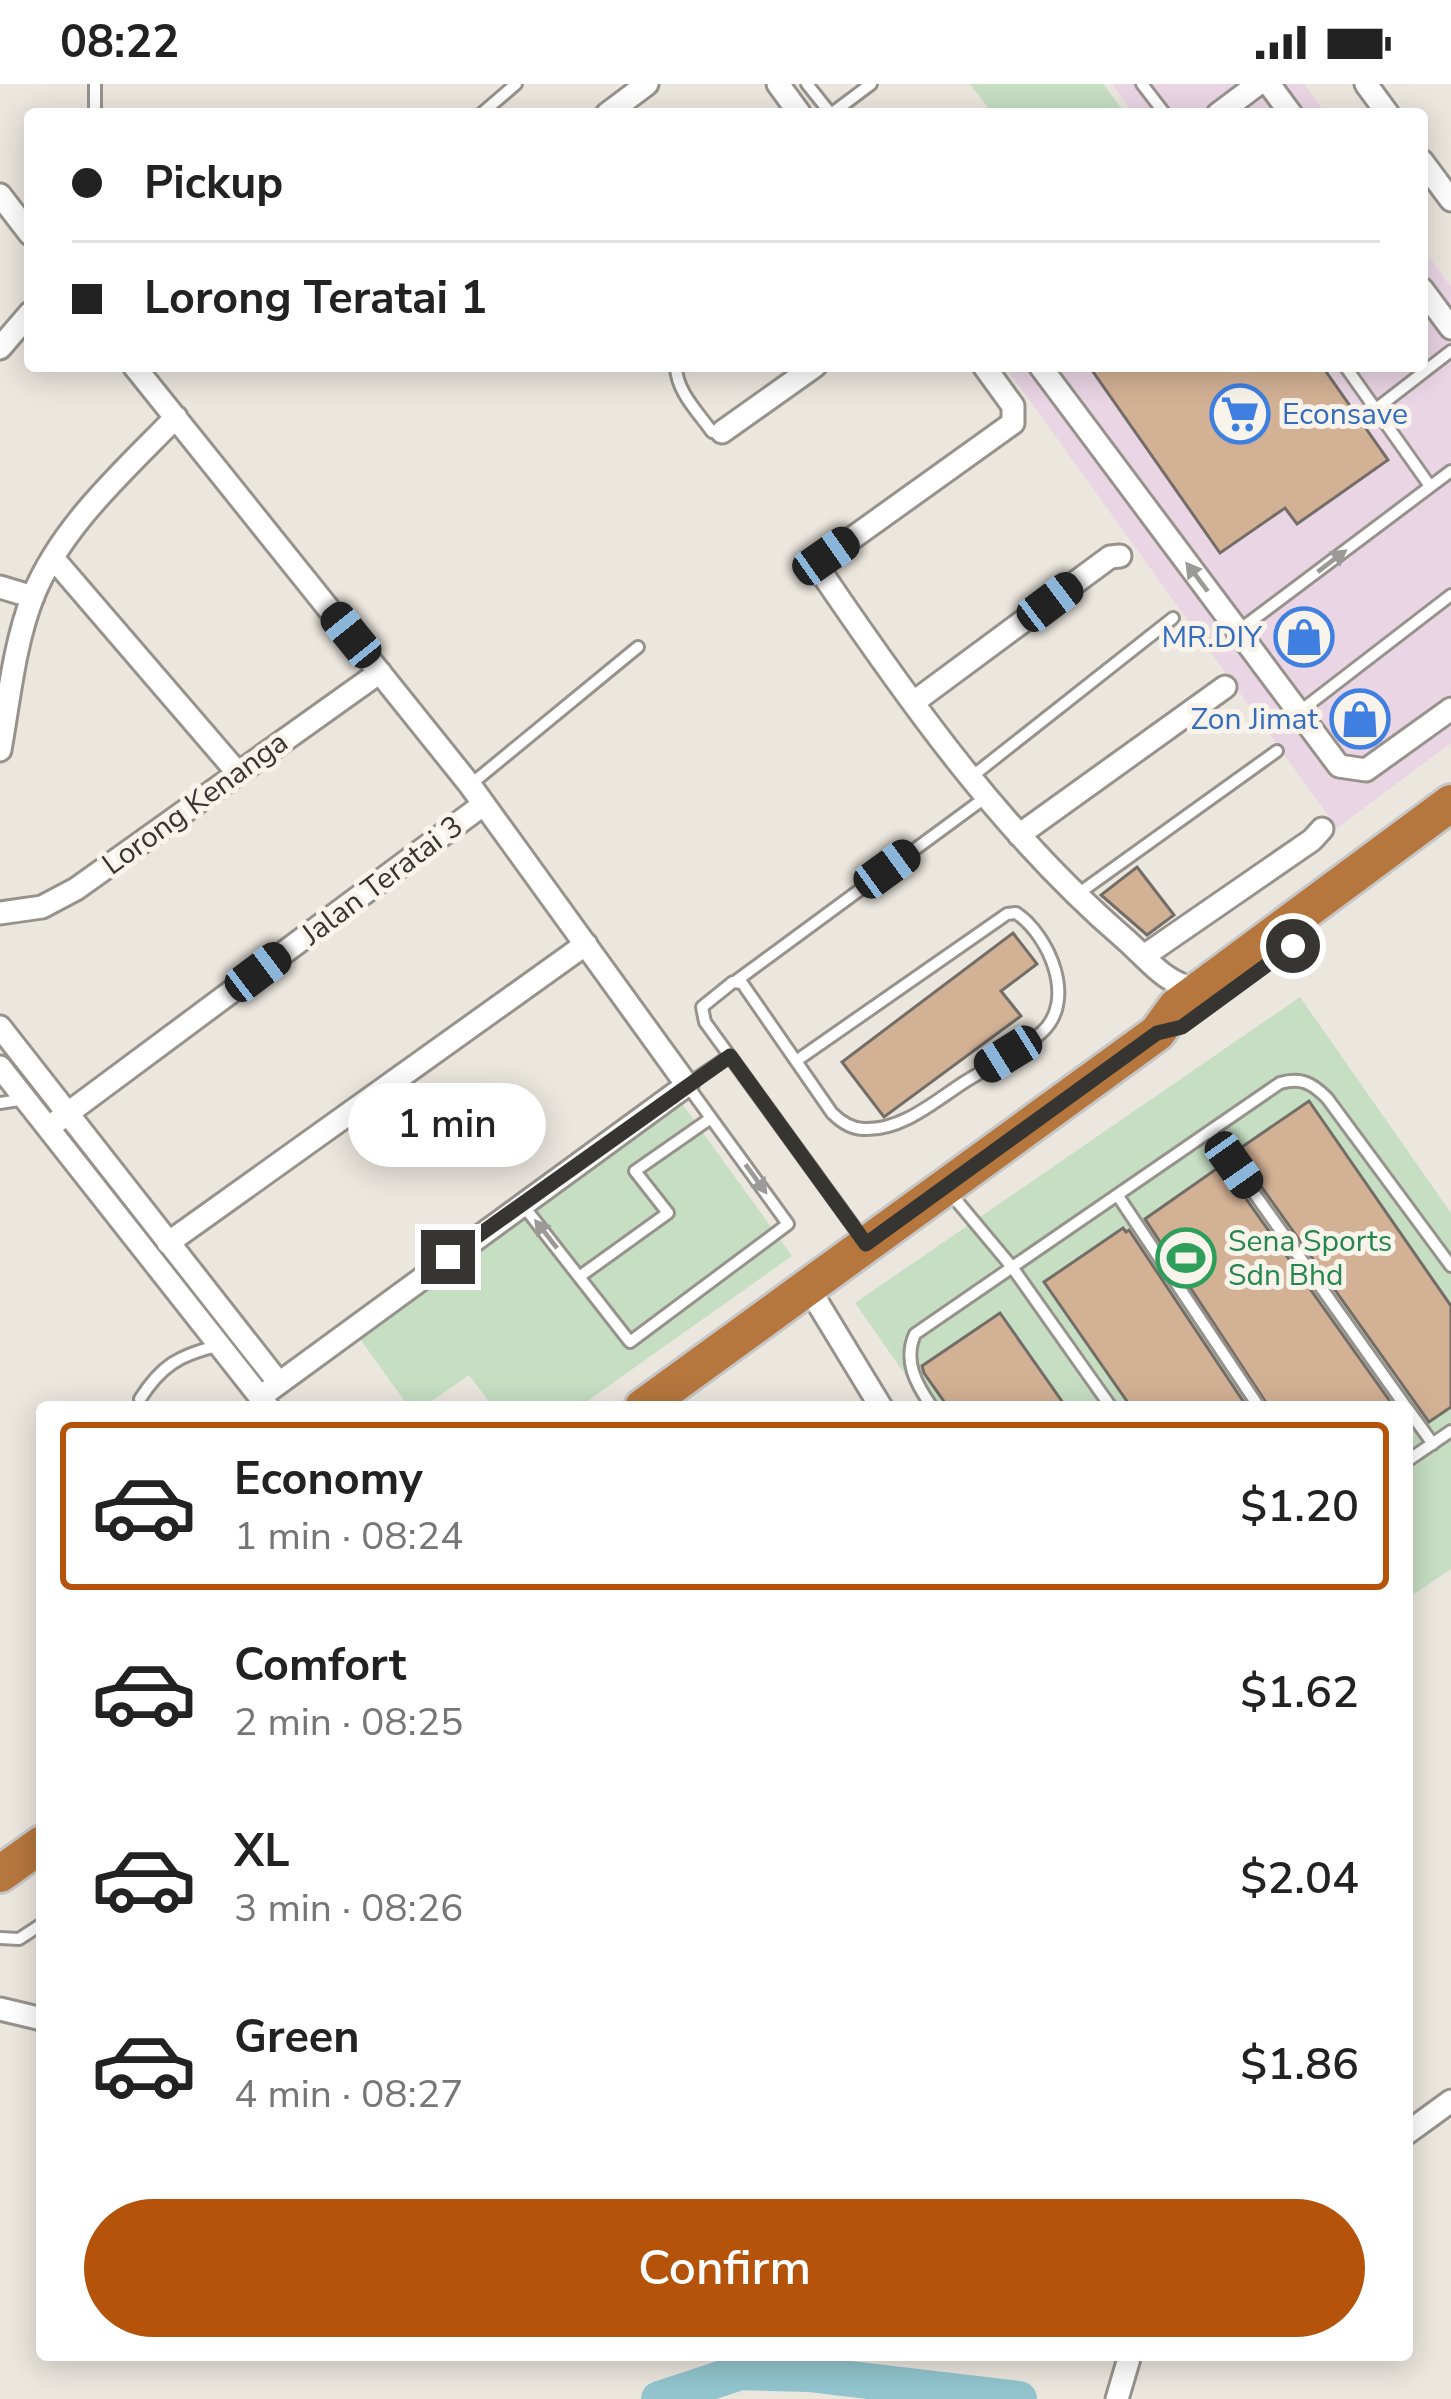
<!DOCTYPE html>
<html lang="en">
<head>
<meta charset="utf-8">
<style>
  :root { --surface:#fff; --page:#f6f6f6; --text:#222; --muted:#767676; --line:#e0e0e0; --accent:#b45309 }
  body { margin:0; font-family:"Nunito Sans",sans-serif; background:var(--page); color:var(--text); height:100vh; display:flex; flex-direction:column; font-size:45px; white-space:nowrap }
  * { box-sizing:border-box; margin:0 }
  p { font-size:39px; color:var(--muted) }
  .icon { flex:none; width:66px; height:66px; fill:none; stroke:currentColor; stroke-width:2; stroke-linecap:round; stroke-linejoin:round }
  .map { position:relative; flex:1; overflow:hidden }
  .drawer { position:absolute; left:36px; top:1317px; width:1377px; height:960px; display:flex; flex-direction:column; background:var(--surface); border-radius:12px; box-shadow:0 6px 30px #0003 }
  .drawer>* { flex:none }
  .banner { position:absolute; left:24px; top:24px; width:1404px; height:264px; border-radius:12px; box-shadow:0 6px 30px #0003; display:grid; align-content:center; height:264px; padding:0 48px; background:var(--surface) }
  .end { position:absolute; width:54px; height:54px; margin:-27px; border:15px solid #373532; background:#fff; box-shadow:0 0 0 6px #fff }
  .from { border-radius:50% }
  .bubble { position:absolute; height:84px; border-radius:42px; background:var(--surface); box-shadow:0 6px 30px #0003; font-size:39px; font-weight:600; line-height:84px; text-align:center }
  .car { position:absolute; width:36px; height:72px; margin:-36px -18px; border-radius:15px; box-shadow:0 0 9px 3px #0007; background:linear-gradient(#222 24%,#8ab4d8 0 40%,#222 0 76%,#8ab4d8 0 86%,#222 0) }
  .banner b { display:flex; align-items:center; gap:42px; height:114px; font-size:45px }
  .banner b+b { border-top:3px solid var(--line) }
  .banner i { width:30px; height:30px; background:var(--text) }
  ul { padding:21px 0 0; list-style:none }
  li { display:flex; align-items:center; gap:36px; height:168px; margin:0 24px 18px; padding:0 24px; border:6px solid transparent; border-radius:12px }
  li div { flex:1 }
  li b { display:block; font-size:45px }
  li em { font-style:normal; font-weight:600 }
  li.active { border-color:var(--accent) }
  li>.icon { width:108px; height:108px; stroke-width:1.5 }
  .primary-button { display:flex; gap:24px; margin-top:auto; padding:24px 48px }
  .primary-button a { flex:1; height:138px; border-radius:72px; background:var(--accent); color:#fff; font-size:48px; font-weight:600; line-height:138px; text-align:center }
  .status { display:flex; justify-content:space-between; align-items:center; height:84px; padding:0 60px; background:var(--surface); direction:ltr }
  .status svg { height:33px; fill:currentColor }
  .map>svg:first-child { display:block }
</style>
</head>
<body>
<div class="status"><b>08:22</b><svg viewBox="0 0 49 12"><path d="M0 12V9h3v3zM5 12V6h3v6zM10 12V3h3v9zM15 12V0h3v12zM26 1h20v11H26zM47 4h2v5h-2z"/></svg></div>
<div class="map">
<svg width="1451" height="2315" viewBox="0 0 1451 2315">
  <rect width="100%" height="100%" fill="#ebe6de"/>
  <!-- commercial -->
  <path fill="#ead5e4" d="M1112,0h192l22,30h-192z
    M1422,163l29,40v456l-114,85 -332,-462h417z"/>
  <!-- green -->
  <path fill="#c6dfc3" d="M970,0h133l23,30h-133z
    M1300,913l151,216v356l-44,30v-192h-479l-73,-104z
    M683,1021l109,151 -213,151h-86l-24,-32 -46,32h-14l-51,-71z"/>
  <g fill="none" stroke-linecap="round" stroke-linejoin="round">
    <!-- river -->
    <path stroke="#92c5ce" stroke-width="36" d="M659,2315l82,-27 68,2 210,25"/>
  </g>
  <!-- building -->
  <path fill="#d3b195" stroke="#736d68" stroke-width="3" d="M1089,282h233l66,94 -91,64 -12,-16 -65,45z
    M1137,783l37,48 -27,20 -46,-40z
    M1013,849l24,31 -36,27 20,25 -137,101 -42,-55z
    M1309,1017l142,205v101l-22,15 -193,-271z
    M1222,1081l172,242h-125l-124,-188z
    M1123,1144l3,4 3,-2 118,177h-116l-87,-125z
    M1000,1229l66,94h-118l-24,-34 -2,-7z"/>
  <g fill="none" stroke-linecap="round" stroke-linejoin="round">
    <!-- lane casing -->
    <g stroke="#97938c" stroke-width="16">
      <path id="lane" d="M807,0l24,30
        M1142,0l23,30
        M95,30v-30
        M481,30l35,-30
        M831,30l40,-30
        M676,282c0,25 22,46 36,66l9,1
        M1345,282l85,120
        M1376,325l75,-58
        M1238,547l213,-160
        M1299,628l152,-117
        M970,694l203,-160
        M470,701l168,-138
        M1075,812l202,-145
        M736,897l250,-184
        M796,977l211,-147 9,-1c33,22 62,88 25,120 -22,20 -53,34 -78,50 -29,19 -62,48 -99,46 -13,0 -23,-7 -32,-16l-90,-130 -9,-1 -31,25 3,15 157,216
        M0,1019l25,-4
        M1210,1047l196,276
        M951,1110l61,73 99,140
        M1118,1112l141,211
        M522,1120l108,138 158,-118 -101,-139 43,-29
        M579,1193l89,-64 -33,-42 76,-53
        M140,1315c21,-33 39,-44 77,-53
        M932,1323c-16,-23 -29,-46 -17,-73l365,-251c21,-6 32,0 47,15l124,168
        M1407,1324l26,36
        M1407,1377l44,-30
        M0,1854l19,1 23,-15"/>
    </g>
    <!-- street casing -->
    <g stroke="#97938c" stroke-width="27">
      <path id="street" d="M778,0l22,30
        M1269,0l22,30
        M1366,0l22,30
        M607,30l40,-30
        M1218,30l40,-30
        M1422,77l29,39
        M0,111l30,39
        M1422,205l29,39
        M0,264l30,-35
        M134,282l336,419 217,300 -427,312
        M984,282l29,40v17l-187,134 -6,5 1,10c89,131 183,263 304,367 28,25 36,41 73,52
        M1040,282l299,400 27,4 85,-61
        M722,348l93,-66
        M53,474l184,214
        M0,503l33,10
        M914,618l196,-145 10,-1
        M0,666c9,-50 14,-106 33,-154 29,-71 91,-125 143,-179
        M1019,751l206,-148
        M0,829l42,-6 34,-18 304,-217
        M1144,872l168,-116 10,-11
        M0,943l279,356
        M0,983l268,340
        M48,1044l436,-324
        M168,1159l418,-299
        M808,1203l73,120
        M0,1925l42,10
        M1407,2049l44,-32
        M1117,2315l13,-44"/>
    </g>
    <!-- highway casing -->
    <g stroke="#c7c6c6" stroke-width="42">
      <path id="highway" d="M643,1323l514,-374 19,-26 275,-204
        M0,1790l42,-30"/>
    </g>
    <!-- lane -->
    <use href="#lane" stroke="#fff" stroke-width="10"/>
    <!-- street -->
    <use href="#street" stroke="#fff" stroke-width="21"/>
    <!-- highway -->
    <use href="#highway" stroke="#b6773e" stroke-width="36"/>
  </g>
  <!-- one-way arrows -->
  <defs><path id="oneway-solid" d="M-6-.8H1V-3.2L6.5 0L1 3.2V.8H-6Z" transform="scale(3)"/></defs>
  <g fill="#9b9a98">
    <use href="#oneway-solid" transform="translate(1332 477) rotate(-37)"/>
    <use href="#oneway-solid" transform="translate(1197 493) rotate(-127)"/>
    <use href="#oneway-solid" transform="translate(756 1095) rotate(54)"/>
    <use href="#oneway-solid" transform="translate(546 1150) rotate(-128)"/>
  </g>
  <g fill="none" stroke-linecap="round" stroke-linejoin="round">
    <!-- route -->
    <path stroke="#373532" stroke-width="15" d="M448,1173l282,-201 136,188 291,-211 25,-6 111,-81"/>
  </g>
  <!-- icons -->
  <defs>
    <g id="supermarket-ring" transform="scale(3)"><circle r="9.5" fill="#f8f3eb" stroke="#3f7fe0" stroke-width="1.5"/><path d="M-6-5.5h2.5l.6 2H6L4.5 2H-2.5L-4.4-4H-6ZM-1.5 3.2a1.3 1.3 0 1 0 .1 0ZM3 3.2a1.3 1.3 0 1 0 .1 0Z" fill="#3f7fe0"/></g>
    <g id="shop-ring" transform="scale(3)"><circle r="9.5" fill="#f8f3eb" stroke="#3f7fe0" stroke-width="1.5"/><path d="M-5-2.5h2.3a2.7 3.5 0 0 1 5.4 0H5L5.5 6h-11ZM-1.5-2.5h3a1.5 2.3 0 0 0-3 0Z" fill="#3f7fe0"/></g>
    <g id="stadium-ring" transform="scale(3)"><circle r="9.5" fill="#f8f3eb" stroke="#2e9e5b" stroke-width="1.5"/><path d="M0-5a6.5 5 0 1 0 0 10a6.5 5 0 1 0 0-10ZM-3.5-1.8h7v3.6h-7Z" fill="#2e9e5b"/></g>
  </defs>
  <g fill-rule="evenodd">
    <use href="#supermarket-ring" x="1240" y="330"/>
    <use href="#shop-ring" x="1304" y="553"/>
    <use href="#shop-ring" x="1360" y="635"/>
    <use href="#stadium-ring" x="1186" y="1174"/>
  </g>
  <g text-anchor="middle" stroke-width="10" stroke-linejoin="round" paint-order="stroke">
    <!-- shop labels -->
    <g font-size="30" fill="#366cbe" stroke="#f8f3eb" text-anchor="end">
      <text x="1282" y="340" text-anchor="start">Econsave</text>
      <text x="1262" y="563">MR.DIY</text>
      <text x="1318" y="645">Zon Jimat</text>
    </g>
    <!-- street labels -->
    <g font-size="30" fill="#373532" stroke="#f8f3eb">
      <text transform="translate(195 719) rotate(-36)" y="10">Lorong Kenanga</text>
      <text transform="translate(382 796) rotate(-37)" y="10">Jalan Teratai 3</text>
    </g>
    <!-- leisure labels -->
    <g font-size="30" fill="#27864d" stroke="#f8f3eb" text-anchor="start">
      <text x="1228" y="1167">Sena Sports<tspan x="1228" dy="34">Sdn Bhd</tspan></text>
    </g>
  </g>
</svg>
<i class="end from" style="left:1293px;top:862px"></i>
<i class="end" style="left:448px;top:1173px"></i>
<div class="bubble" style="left:348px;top:999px;width:198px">1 min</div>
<i class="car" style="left:826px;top:472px;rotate:55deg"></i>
<i class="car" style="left:1050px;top:518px;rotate:53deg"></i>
<i class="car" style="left:351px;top:551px;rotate:321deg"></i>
<i class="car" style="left:887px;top:785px;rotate:54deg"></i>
<i class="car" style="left:258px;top:888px;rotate:53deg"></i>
<i class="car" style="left:1008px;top:970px;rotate:238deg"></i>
<i class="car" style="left:1234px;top:1081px;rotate:145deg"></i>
<div class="banner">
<b><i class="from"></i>Pickup</b>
<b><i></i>Lorong Teratai 1</b>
</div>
<section class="drawer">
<ul>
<li class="active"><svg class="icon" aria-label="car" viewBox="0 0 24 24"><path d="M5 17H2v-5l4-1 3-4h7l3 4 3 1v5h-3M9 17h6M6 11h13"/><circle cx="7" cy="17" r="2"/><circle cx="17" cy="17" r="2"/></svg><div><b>Economy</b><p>1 min · 08:24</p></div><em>$1.20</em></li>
<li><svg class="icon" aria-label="car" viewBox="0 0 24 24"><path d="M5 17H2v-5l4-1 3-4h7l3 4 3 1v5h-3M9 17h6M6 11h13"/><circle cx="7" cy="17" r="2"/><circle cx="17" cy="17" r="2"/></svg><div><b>Comfort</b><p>2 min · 08:25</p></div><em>$1.62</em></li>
<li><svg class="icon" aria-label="car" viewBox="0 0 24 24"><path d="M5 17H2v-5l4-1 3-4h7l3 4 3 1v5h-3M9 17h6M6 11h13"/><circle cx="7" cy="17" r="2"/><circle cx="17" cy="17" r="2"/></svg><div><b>XL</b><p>3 min · 08:26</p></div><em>$2.04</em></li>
<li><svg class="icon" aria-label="car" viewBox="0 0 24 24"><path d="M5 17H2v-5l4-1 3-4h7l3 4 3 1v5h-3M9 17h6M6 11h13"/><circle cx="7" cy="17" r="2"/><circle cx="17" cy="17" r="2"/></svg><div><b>Green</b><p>4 min · 08:27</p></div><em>$1.86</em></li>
</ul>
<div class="primary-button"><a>Confirm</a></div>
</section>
</div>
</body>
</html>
